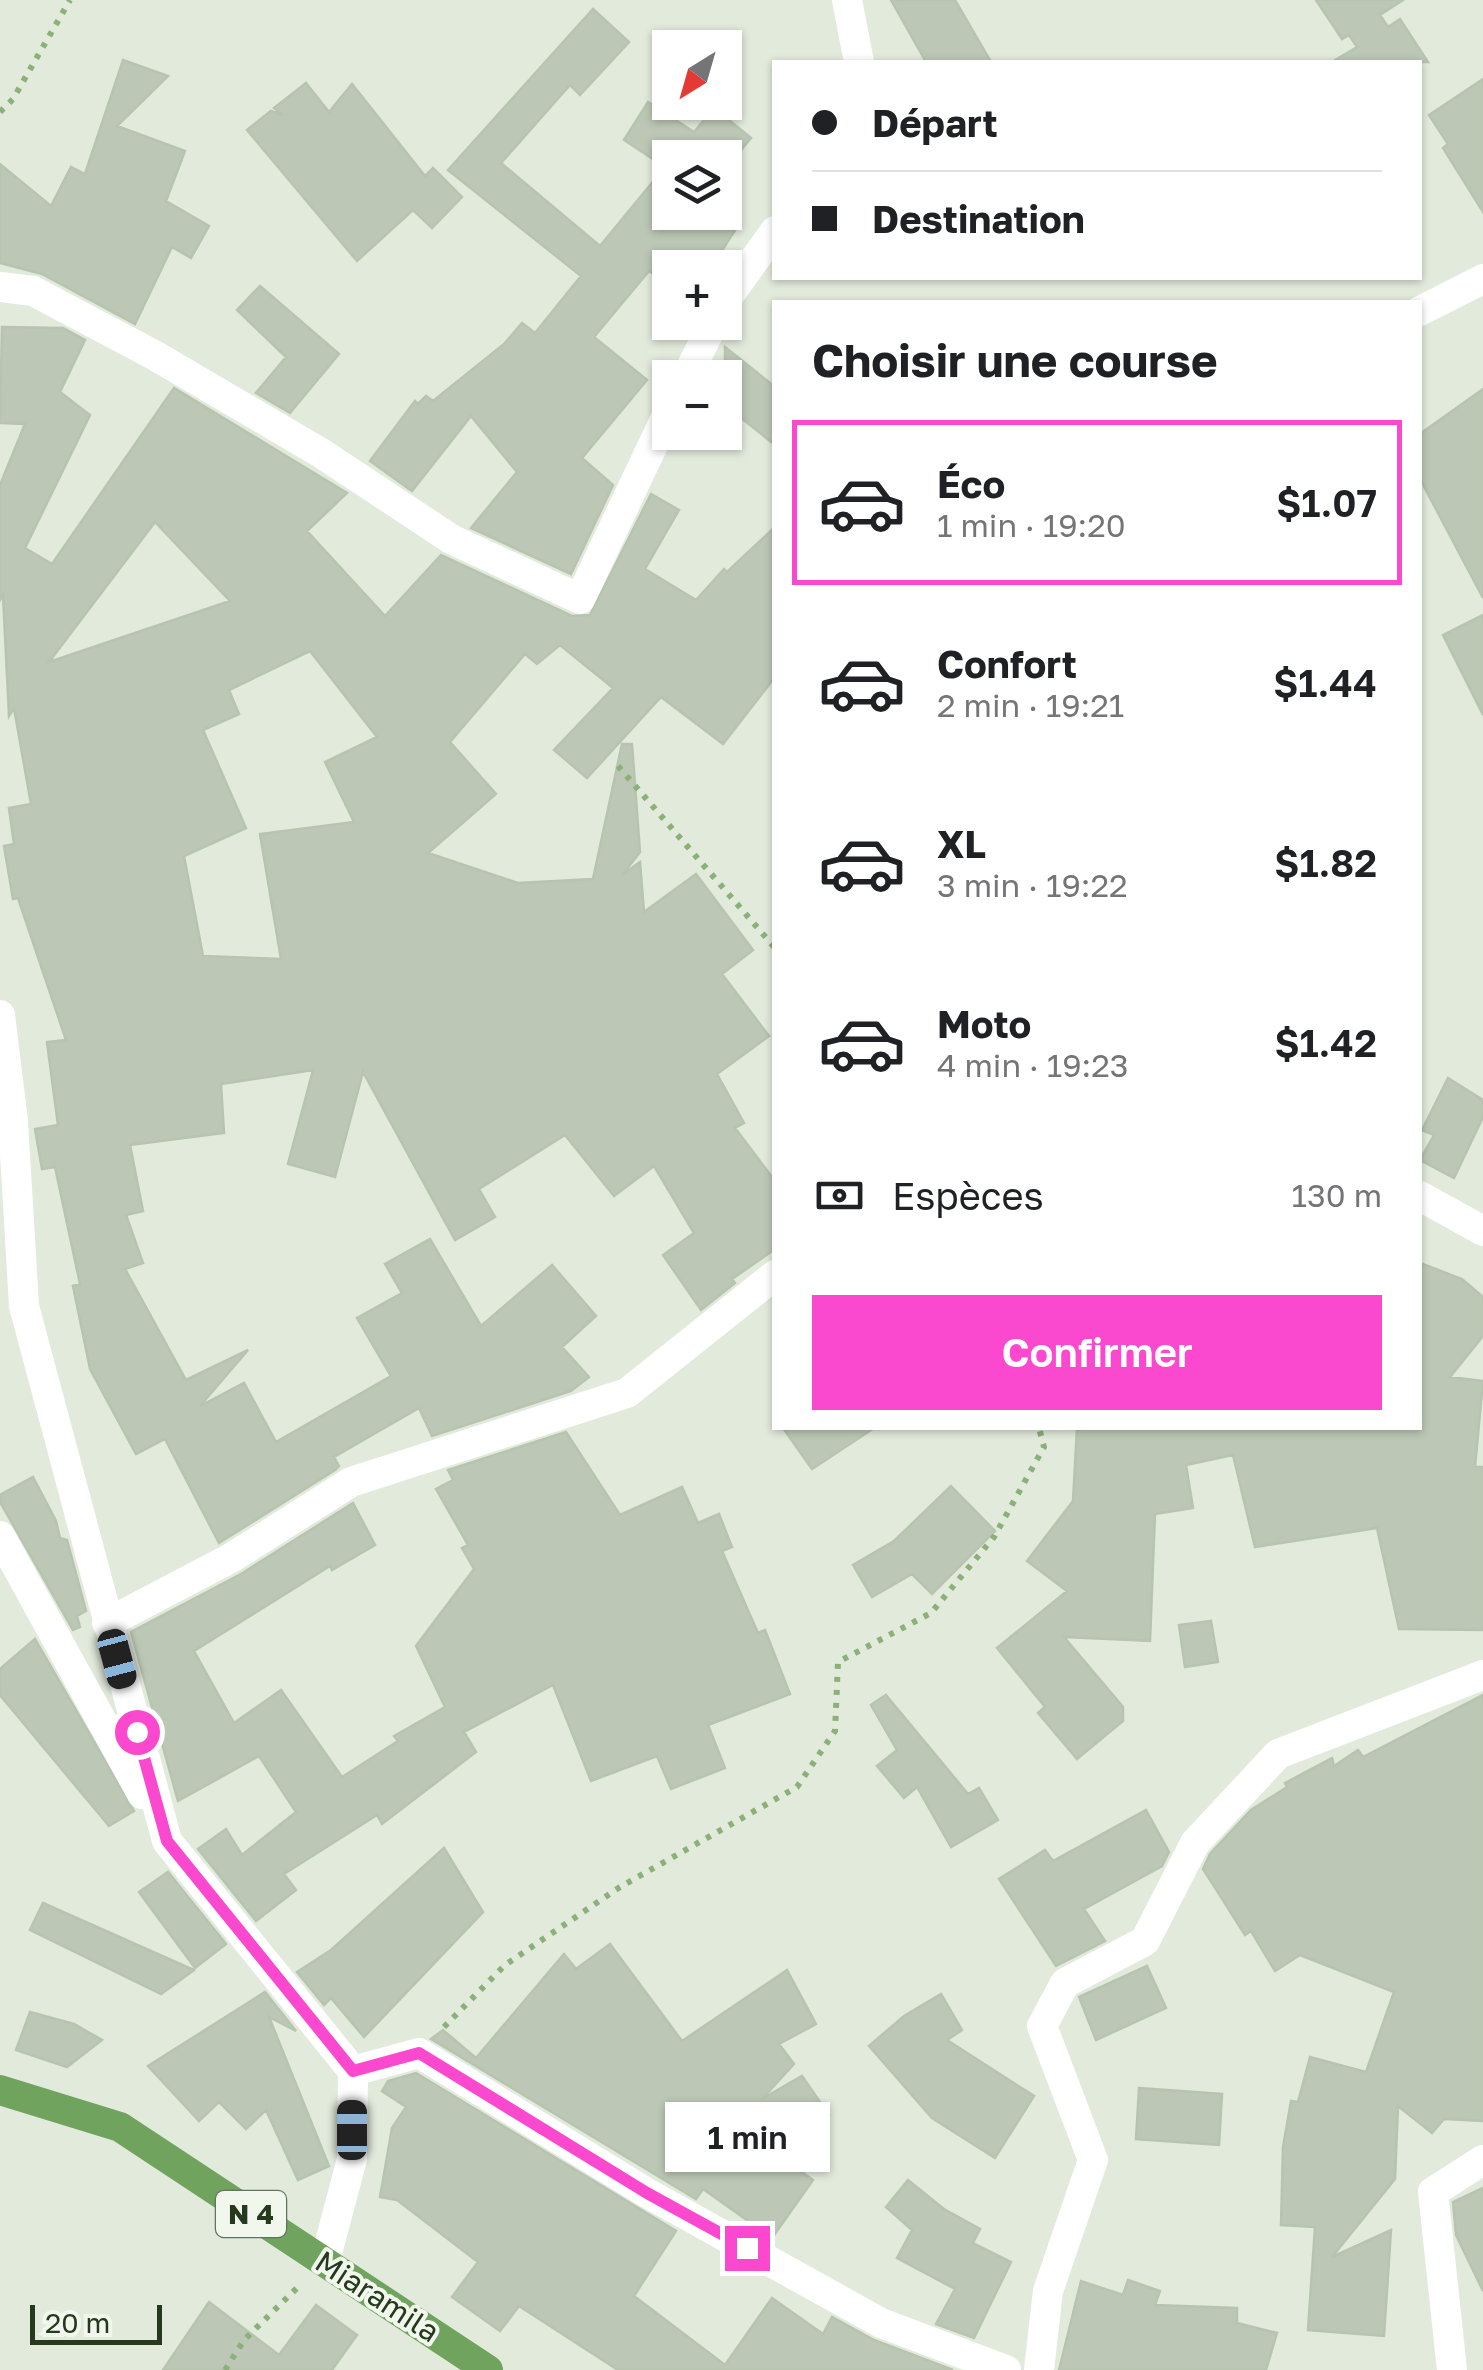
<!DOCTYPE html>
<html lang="fr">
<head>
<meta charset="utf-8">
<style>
  :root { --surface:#fff; --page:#f2f2f2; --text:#202124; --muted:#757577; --line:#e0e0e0; --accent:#fb49cf }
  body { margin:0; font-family:"Golos Text",sans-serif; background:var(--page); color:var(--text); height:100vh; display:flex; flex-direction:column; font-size:38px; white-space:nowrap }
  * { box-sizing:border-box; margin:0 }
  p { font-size:32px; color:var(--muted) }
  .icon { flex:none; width:55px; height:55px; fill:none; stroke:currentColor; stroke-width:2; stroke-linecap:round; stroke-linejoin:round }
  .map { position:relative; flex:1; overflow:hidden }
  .side { position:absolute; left:772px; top:300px; width:650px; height:1130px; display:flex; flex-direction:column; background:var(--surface); border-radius:0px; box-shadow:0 2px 8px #0004 }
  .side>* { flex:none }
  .top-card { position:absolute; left:772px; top:60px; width:650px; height:220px; border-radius:0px; box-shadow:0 2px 8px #0004; display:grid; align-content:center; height:220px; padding:0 40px; background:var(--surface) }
  .needle { width:65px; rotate:217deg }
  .fabs { position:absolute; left:652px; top:30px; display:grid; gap:20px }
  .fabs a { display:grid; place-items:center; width:90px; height:90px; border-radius:0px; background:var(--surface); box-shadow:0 2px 8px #0004; font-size:50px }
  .scale { position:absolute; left:30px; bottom:25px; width:132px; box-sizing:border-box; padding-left:10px; border:5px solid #253a1d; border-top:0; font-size:28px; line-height:35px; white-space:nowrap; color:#253a1d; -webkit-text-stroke:8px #f2f7ed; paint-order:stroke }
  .end { position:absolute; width:45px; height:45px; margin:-22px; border:12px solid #fb49cf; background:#fff; box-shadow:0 0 0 5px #fff }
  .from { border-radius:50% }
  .bubble { position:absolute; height:70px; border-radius:0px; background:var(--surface); box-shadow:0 2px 8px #0004; font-size:32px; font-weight:600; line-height:70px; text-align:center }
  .car { position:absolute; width:30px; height:60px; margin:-30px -15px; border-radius:12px; box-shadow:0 0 8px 2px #0007; background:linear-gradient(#222 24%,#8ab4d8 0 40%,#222 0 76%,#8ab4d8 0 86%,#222 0) }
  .top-card b { display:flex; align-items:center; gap:35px; height:95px; font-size:38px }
  .top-card b+b { border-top:2px solid var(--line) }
  .top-card i { width:25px; height:25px; background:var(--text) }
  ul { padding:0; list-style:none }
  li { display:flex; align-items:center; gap:30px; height:165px; margin:0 20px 15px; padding:0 20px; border:5px solid transparent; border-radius:0px }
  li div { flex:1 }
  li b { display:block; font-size:38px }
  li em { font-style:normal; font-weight:600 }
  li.selected { border-color:var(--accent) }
  li>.icon { width:90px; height:90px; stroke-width:1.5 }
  h2 { padding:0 40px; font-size:45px; line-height:120px }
  .pay { display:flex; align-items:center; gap:25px; height:110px; padding:0 40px; font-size:38px }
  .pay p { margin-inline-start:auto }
  .button { display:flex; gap:20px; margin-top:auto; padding:20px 40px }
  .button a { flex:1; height:115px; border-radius:0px; background:var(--accent); color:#fff; font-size:40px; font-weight:600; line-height:115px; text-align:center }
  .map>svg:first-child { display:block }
</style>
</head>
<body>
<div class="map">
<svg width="1483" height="2370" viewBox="0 0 1483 2370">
  <rect width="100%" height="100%" fill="#e2eadc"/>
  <!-- building -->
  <path fill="#bcc8b5" stroke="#b7c4af" stroke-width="2.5" fill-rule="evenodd" d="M891,0h64l36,62h-65z
    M1316,0h87l-23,15 8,12 12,-8 28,43h-96l25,-15 -8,-12 -7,4z
    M593,9l36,33 -49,53 -10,-10 -69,78 99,83 65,-79 -41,-27 24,-38 46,30 20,-24 37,30 -26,31v-11h-55v54h44l23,15 -23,36 -16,-10 -8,15h-20v17l-21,-14 -55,66 53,43 -65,78 31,27 -42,89 -100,-46 46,-56 -46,-56 -59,75 -42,-30 45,-60 3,3 8,-8 7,5 71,-57 18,-21 13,10 46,-57 -133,-106z
    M123,60l45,16 -51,50 68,25 -19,50 43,25 -18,32 -19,-11 -37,77 -93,-50 -42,-11v-99l51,42 20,-39 14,7z
    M1483,79v133l-40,-64 5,-4 -19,-29z
    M306,83l23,29 23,-28 73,92 8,-8 29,29 -30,31 -19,-18 -56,51 -110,-131 24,-19 12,4 -9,-7z
    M260,286l79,68 -49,59 -34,-20 30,-36 -49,-47z
    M2,327l61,1 22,12 -25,52 30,23 -65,133 27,16 122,-176 173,105 -40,38 78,85 56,-61 131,61 18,-1 61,-121 28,16 -34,59 51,31 28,-31 3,3 48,-45v150l-52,67 -62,-47 -74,81 -33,-28 59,-62 -53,-43 -23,19 -12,-10 -75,88 46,52 -68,59 90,30 75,-4 29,-135h10l8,108 -18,23 18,-13 4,50 52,-38 57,76 -31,24 47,62 -52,38 27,49 -9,5 40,53v68l-43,30 3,4 -34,27 -38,-55 31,-22 -40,-67 -40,30 -49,-61 -86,54 16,28 -40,23 -92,-168 -28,105 -47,-13 25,-94 -92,14 3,49 -94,12 13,66 -17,4 17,48 -18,6 61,111 62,-30 -48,56 44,-23 32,59 115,-66 -34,-58 45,-25 -17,-29 45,-25 51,87 71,-61 44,51 -34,31 27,30 -18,14 -139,45 -13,-28 -85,49 5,9 -4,4 -116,73 -54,-104 -29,15 -46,-85 -17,-83 7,-2 -25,-117 -13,2 -7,-40 23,-4 -11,-83 19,-2 -48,-142 -5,1 -9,-53 10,-2 -5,-36 22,-4 -17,-96 -5,8 -6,-121 -3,5v-115l25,-61 -25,-1zM155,522l75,79 -181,61zM310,651l67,86 -52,25 29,60 -94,12 21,125 -78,-3 -19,-100 62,-28 -43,-98 36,-16 -10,-24z
    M725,347l50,40v58l-50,-40z
    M1483,389v209l-63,-119v-45z
    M1483,615v100l-40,-80z
    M1448,1078l35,22v17l-29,61 -34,-18 14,-25 -12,-5z
    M1420,1263l42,16 21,18v39l-33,41 33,4 -8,86h8v163l-84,-1 -22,-101 -122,19 -22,-92 -47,10 7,43 -38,6 -5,127 -86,-4 59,70v14l-46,38 -39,-46 7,-6 -48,-59 70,-57 -40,-30 46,-60 4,-73h343z
    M783,1428h91l-62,41z
    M566,1432l54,83 62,-28 16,36 21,-9 13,33 -10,4 36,82 7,-3 25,64 -82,31 17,43 -54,21 -14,-33 -66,25 -38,-96 -89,47 12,20 -94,72 -5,-9 -93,59 12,16 -40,31 -58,-72 28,-20 16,26 54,-43 -37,-56 -81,45 -47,-169 110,-58 112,-71 22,42 -43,25 -2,-4 -136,85 40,72 47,-33 61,87 56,-36 -4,-5 51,-29 -29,-61 58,-77 -12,-21 6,-3 -32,-56 17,-9 -5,-10z
    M33,1477l23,44 4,17 7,2 19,71 -9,5 3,11 -7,3 -73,-128v-7z
    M951,1486l44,45 -63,63 -20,-20 -40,23 -19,-32 41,-24z
    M1211,1621l7,41 -33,5 -6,-42z
    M35,1639l99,172 -25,15 -109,-131v-26z
    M886,1695l82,99 11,-6 19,32 -47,27 -34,-60 -13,11 -27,-32 20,-16 -26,-45z
    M1483,1695v426l-39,-2 -12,14 -34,-27 -3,73 -63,78 59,-27 -7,106 -76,-6 7,-103 -34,-2 2,-78 8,-46 7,1 12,-45 56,15 28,-80 -94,-37 -25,16 -24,-40 -6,4 -42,-66 7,-15 41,-44 36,-23 -2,-4 47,-25 2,8 24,-16 5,7z
    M1146,1810l23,42 -7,14 -78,43 21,32 -49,25 -57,-87 46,-29 8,11z
    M444,1848l39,64 -119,125 -33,-39 -7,7 -27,-33 34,-22z
    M168,1872l58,72 -31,24 -56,-76z
    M43,1903l151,67 -33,24 -131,-64z
    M610,1944l72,97 105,-71 29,54 -37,20 15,20 -32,35 40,-23 27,39 -54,38 38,27 -41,58 -69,-49 -7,10 -265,-160 12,-9 33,28 88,-104 12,15z
    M1147,1966l19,42 -70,32 -17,-43z
    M265,1992l31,39 -27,-14 60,149 -31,14 -32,-70 -20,19 -27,-27 -20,19 -51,-55z
    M941,1994l21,36 -15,10 87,56 -39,62 -63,-40 -63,-72 35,-30z
    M30,2012l44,12 28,16 -35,27 -51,-17z
    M416,2073l260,158 -42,65 91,69 47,-67 51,36 9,-17 42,23 79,30h-335l-99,-64 -19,25 -48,-34 26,-35 -81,-62 -17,-3 12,-69 14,-21 -24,-16 6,-10z
    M1139,2088l83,6 -3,51 -83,-6z
    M908,2180l36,29 36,20 -7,14 38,19 -37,76 -38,-14 19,-35 -58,-31 15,-28 -26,-23z
    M1483,2188v103l-27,-56 -3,-33z
    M1128,2280l32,11 -5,14 82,3v15l40,10 -11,37h-207l22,-89 42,14z
    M209,2302l70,53 37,-50 41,30 -25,35h-169z"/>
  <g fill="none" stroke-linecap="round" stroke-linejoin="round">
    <!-- path -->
    <path stroke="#8bb07a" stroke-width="6" stroke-dasharray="5 8" stroke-linecap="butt" d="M0,112l13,-13 57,-99
      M618,766l157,182
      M444,2027l61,-62 115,-78 177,-100 38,-56 3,-69 93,-49 63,-76 50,-90 -5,-19
      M225,2370l19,-30 56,-55"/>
    <!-- street -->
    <path stroke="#fff" stroke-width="30" d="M847,0l12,62
      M0,287l33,4 121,64 167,98 130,86 129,60 90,-190
      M725,301l50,-70
      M1420,311l63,-32
      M686,378l28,-56
      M0,1015l13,106 11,185 143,535 186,230 -1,88 -27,102
      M1420,1196l63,35
      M0,1536l142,258
      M107,1623l124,-65 120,-76 276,-89 148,-118
      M353,2071l66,-18 228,140 234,130 125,47
      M1039,2370l9,-79 45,-131 -51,-134 23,-43 80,-42 50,-98 83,-89 205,-79
      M1452,2370l-19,-178 50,-32"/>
    <!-- primary -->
    <path stroke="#6fa35e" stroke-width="30" d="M0,2090l120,37 368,243"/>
  </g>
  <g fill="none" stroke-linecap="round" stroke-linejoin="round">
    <!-- route -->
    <path stroke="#fb49cf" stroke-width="12" d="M137,1732l30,109 186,230 66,-18 228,140 100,55"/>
  </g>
  <g text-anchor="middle" stroke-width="8" stroke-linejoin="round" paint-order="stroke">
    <!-- shield labels -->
    <rect fill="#f2f7ed" stroke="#62735b" stroke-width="2.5" x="216" y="2191" width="70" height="46" rx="8"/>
    <g font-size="28" font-weight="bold" fill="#253a1d">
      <text x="251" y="2224">N 4</text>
    </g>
    <!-- street labels -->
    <g font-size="30" fill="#253a1d" stroke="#f2f7ed">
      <text transform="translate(377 2297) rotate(33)" y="10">Miaramila</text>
    </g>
  </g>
</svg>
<div class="fabs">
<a><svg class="needle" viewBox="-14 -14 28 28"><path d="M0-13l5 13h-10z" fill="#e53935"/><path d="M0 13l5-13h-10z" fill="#757577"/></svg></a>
<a><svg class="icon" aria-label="layers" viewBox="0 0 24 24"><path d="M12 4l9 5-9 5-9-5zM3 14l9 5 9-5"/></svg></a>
<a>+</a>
<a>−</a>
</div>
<div class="scale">20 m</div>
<i class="end from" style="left:137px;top:1732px"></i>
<i class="end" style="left:747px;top:2248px"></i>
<div class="bubble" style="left:665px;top:2102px;width:165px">1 min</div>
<i class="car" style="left:117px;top:1659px;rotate:165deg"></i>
<i class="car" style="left:352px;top:2130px;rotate:0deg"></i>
<div class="top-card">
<b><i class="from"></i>Départ</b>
<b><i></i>Destination</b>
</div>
<section class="side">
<h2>Choisir une course</h2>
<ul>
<li class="selected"><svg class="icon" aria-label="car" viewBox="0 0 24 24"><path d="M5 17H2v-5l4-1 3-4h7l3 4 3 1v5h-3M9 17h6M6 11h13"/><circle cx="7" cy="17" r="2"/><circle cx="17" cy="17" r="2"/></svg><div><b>Éco</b><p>1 min · 19:20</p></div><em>$1.07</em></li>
<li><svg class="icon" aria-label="car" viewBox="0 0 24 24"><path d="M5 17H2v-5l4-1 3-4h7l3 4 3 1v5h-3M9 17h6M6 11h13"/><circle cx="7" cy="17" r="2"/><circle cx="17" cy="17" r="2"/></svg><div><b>Confort</b><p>2 min · 19:21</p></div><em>$1.44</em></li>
<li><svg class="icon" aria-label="car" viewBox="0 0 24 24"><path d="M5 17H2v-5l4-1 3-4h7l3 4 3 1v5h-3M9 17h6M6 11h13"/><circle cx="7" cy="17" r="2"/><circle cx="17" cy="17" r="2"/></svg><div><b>XL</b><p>3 min · 19:22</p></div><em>$1.82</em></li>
<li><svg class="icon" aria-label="car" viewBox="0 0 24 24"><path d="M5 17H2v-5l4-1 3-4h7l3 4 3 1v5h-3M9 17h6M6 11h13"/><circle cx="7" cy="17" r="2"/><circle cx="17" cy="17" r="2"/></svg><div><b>Moto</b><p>4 min · 19:23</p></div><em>$1.42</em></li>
</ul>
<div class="pay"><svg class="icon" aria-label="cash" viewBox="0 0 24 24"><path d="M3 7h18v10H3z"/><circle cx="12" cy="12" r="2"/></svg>Espèces<p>130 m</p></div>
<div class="button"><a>Confirmer</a></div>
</section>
</div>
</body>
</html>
